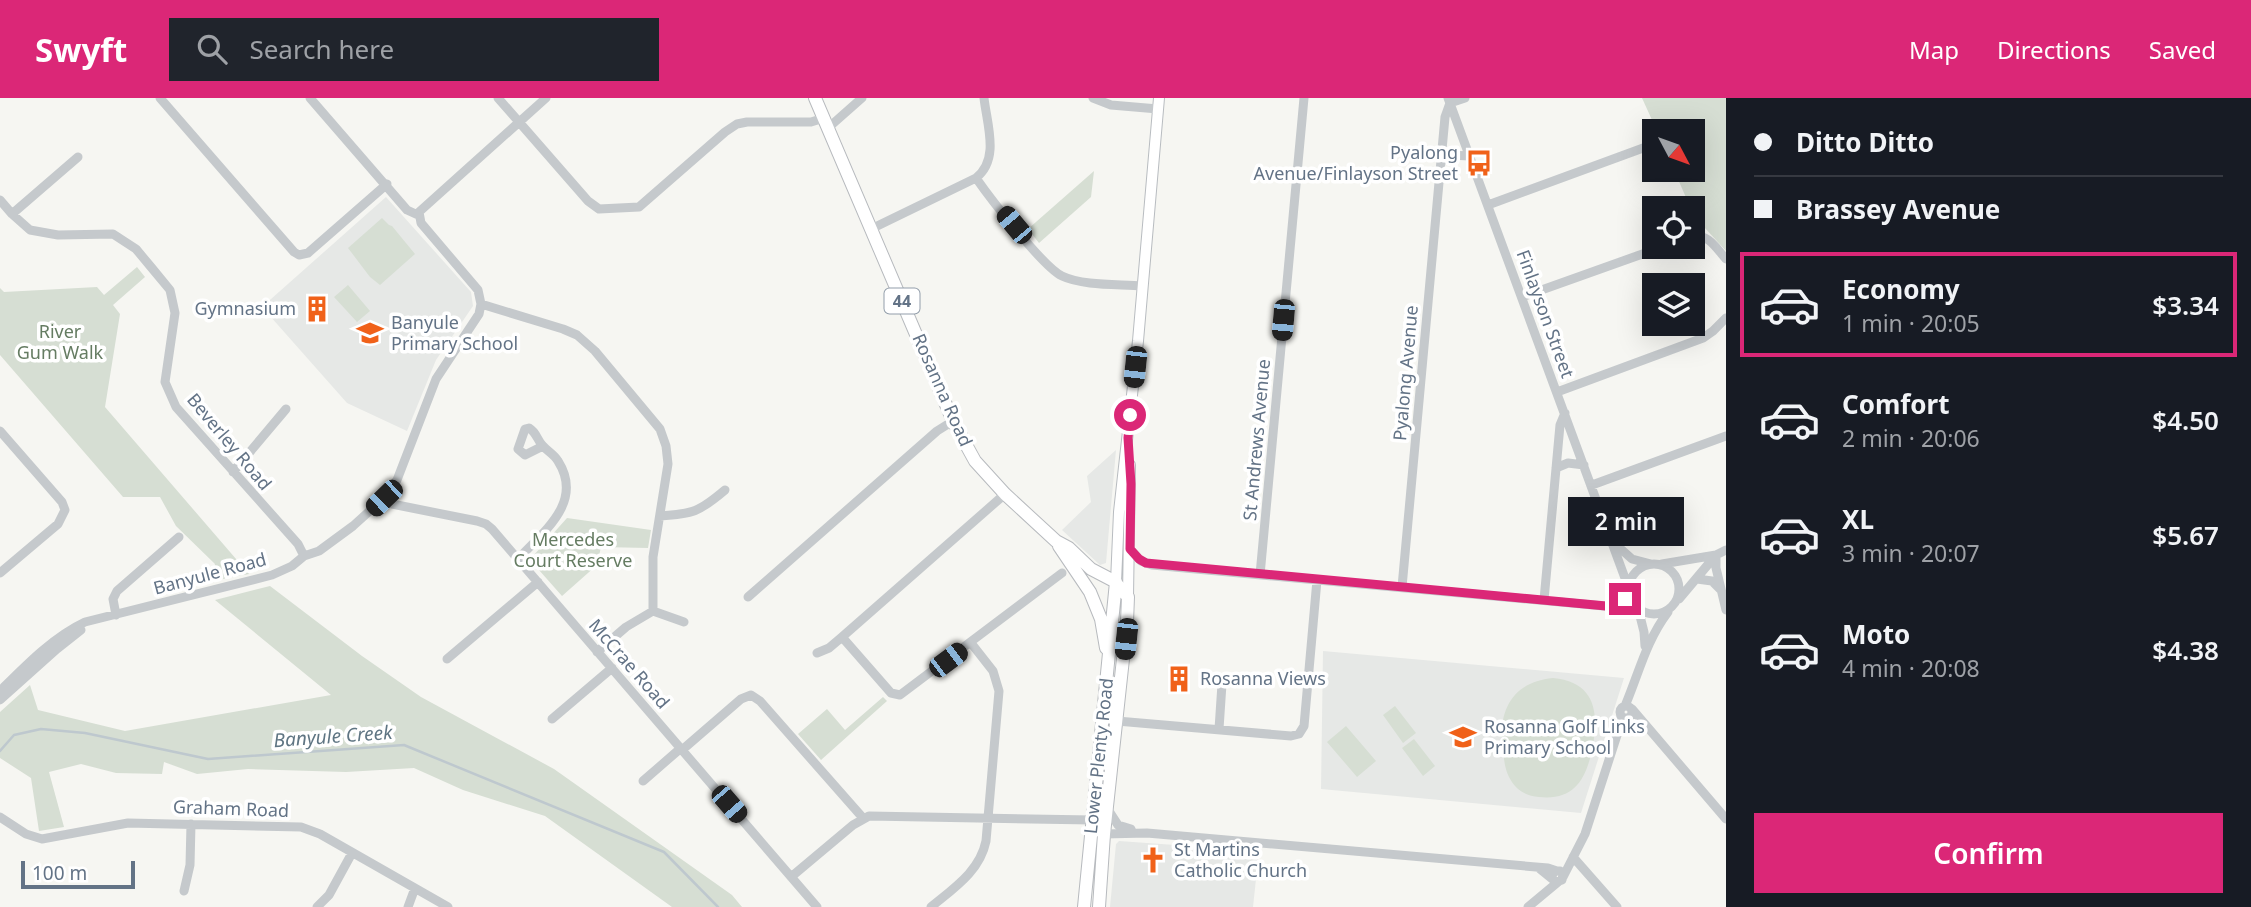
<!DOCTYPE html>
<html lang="en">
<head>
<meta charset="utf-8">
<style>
  :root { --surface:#171b24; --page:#20242c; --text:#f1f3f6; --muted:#9ea1a6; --line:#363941; --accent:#db2777 }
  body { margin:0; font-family:"Noto Sans",sans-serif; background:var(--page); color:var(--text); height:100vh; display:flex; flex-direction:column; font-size:26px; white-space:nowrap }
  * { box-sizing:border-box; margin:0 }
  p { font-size:23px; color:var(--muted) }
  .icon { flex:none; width:38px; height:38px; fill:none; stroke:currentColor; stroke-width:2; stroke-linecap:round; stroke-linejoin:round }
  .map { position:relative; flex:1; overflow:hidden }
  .side { display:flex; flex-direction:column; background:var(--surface); width:525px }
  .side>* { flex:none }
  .hud { display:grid; align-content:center; height:154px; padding:0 28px; background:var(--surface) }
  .needle { width:46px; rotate:131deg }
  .tools { position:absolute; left:1642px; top:21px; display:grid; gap:14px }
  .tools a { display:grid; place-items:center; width:63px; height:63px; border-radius:0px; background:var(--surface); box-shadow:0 7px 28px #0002; font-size:35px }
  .scale { position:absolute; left:21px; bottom:18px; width:114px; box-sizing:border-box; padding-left:7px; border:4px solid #637386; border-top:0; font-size:19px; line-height:24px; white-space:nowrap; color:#637386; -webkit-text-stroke:5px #fff; paint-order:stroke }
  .end { position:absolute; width:32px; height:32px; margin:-16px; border:9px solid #db2777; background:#fff; box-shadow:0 0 0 4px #fff }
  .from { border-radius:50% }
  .bubble { position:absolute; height:49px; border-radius:0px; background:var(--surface); box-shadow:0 7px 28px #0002; font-size:23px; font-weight:600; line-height:49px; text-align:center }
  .car { position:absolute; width:21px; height:42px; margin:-21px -10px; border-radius:9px; box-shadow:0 0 5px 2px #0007; background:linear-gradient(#222 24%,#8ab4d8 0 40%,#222 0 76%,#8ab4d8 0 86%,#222 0) }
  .hud b { display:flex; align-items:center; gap:24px; height:66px; font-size:26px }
  .hud b+b { border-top:2px solid var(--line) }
  .hud i { width:18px; height:18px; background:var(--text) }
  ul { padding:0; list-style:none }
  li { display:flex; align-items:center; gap:21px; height:105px; margin:0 14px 10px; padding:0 14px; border:4px solid transparent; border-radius:0px }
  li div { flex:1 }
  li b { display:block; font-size:26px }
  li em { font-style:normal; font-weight:600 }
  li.active { border-color:var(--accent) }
  li>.icon { width:63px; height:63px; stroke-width:1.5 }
  .button { display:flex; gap:14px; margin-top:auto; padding:14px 28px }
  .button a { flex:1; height:80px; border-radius:0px; background:var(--accent); color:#fff; font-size:28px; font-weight:600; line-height:80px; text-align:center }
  header { display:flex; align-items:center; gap:42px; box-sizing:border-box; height:98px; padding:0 35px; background:var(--accent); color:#fff }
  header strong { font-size:33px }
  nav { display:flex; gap:38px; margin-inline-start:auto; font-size:24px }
  .search { width:490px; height:63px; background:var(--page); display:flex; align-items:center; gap:18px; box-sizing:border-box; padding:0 24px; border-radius:0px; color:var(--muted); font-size:26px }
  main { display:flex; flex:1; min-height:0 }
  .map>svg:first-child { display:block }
</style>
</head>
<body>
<header>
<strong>Swyft</strong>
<div class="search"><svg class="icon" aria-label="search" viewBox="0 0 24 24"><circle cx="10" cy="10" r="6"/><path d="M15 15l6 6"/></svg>Search here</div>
<nav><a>Map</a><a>Directions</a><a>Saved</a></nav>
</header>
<main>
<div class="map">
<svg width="1726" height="809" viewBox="0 0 1726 809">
  <rect width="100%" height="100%" fill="#f6f6f2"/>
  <!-- built -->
  <path fill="#e6e8e6" d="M386,99l85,95 2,14 -37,54 -29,71 -60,-28 -85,-96z
    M1116,352l-10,113 -6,2 -38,-35 29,-28 -4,-26z
    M1323,553l301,27 -43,135 -260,-24z
    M1119,743l140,10 -6,56h-143l6,-63z"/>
  <!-- green -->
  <path fill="#d6ded3" d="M1642,0h84v153l-32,-35 -20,-46h18v-39h-35z
    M1094,73l-3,26 -52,46 -11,-14z
    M382,120l7,7 3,1 23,28 -35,31 -10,-8 -22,-29z
    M137,169l8,10 -32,28 7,9 -15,93 144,167 -37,7 3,-17 -39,-38 -16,-29h-37l-123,-142v-67l4,4 93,-5 7,8z
    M348,187l22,26 -13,11 -23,-25z
    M567,420l84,12 -3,18 -47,-1 -4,18 -35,31 -31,-35 2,-5z
    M270,488l92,70 59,41 133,72 178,126 10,12h-70l-127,-91 -82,-26 -49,-22 -68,4 -98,-3 -51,5 -33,-12 -2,12 -46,-1 -35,-9 -32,8 15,55 -25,4 -8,-53 -31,-20v-46l30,-27 8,25 87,21 206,-36 -116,-95z
    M1553,580c41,4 46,32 40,67 -6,32 -17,56 -54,52 -14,-1 -24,-8 -30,-20 -4,-8 -5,-17 -6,-26 -6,-38 8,-69 50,-73z
    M883,599l4,4 -66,59 -23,-26 29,-25 18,21z
    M1395,608l21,27 -13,10 -20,-28z
    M1346,628l30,35 -19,16 -30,-35z
    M1414,641l21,27 -12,10 -21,-28z"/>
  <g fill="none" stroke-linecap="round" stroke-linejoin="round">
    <!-- stream -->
    <path stroke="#bec8ce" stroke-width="2.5" d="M0,653l14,-16 27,-6 44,4 123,26 196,-14 260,107 54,55"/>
    <!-- major casing -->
    <g stroke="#b8bcc0" stroke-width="12">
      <path id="major" d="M1116,484l3,-70 19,-171 21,-243
        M1128,499l2,-132"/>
    </g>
    <!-- highway casing -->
    <g stroke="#b7babe" stroke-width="14">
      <path id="highway" d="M815,0l138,323 22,40 30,33 51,47 13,7 22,21 23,12 14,16 -1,25 -23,212 -5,73
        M1059,448l31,46 11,27 5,29
        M1084,809l32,-325"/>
    </g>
    <!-- minor -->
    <path stroke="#c5c9cc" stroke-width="9" d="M160,0l134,154 5,3 9,-2 79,-69
      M310,0l97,112 11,5
      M498,0l90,103 11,8 40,-2 86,-75 12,-8 10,-2h64l13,-4
      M1093,0l18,7 47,4
      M1448,0l181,491
      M1450,5l15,-5
      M828,30l34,-30
      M1441,64l10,-7 18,1
      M976,80c14,20 67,89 86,98 21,10 57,8 80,10
      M0,102l12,14 18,16 28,5 55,-1 23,15 15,18 19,23 5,23 -10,69 11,25 122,137 6,12
      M1488,107l166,-61
      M12,116l66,-57
      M871,131l105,-51c24,-19 11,-53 8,-80
      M1692,138c17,-2 24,12 34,23
      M1522,199l140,-50
      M481,206l82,25 14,6 18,16 65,78 6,17 2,18 -15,93v54l-27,16 -29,25
      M1557,294l146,-54 10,-7 13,-13
      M0,333l62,71 3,8 -7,14 -58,49
      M1556,370l12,-5 16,2
      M233,374l53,-63
      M1592,387l134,-49
      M1005,396l-163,143 49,56 9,2 162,-122
      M384,400l8,6 85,17 9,3 6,5 325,378
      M660,418c33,-2 39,-4 65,-26
      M1613,444l19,17 19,5
      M1130,451l11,12 11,4 474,43 11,-1
      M1716,457v13l10,42
      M518,461c26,-28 66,-57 40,-98 -4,-7 -11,-10 -16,-16 -5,-6 -6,-13 -13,-17l-4,1 -7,20 7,6 18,-9
      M1662,466l54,-9 10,-5
      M1629 491a25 25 0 1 1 50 0a25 25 0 1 1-50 0Z
      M1260,477l44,-477
      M1697,481l15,2 9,9
      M1402,489l43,-470 5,-14
      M748,499l189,-166 16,-10
      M1679,501l37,-44
      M1544,502l16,-175 5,-12
      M1638,510l6,24 1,14
      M653,513l31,11
      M116,517l-3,-16 4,-8 62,-54
      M817,555l12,-5 13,-11
      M447,561l91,-77
      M0,593c25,-25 53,-54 85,-69l187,-47 20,-9 12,-10 15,-5 34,-25 31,-28 13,-18 39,-101 43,-65 2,-10 -3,-14 -57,-67 -2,-11 127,-114
      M0,602l57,-51 24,-19
      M1620 614a6 6 0 1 1 12 0a6 6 0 1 1-12 0Z
      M1625,608c14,-33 21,-65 43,-94
      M1632,611l94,110
      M552,621l60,-51
      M1117,623l174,15 8,-2 5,-8 13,-146
      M1219,631l3,-45
      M682,652l59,-51 10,-4 9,6 103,117
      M643,683l38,-33
      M1107,710l11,17 13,4
      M0,719l26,17 16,5 86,-16 173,4 19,7 128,73
      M1104,736l43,-1 401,35 9,3
      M1573,759l44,50
      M1540,771l16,13 6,-2 1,-6 -3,-3h-5l-4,6
      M791,779l62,-52 16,-9 223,4
      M1563,779l22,-43 33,-102 3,-16
      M184,793l6,-26 1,-41
      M317,809l12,-12 23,-42
      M408,809l7,-19
      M931,809c23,-19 49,-36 55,-66l13,-150 -6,-20 -22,-28
      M1528,809l30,-25"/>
    <!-- major -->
    <use href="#major" stroke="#fff" stroke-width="10"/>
    <!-- highway -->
    <use href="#highway" stroke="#fff" stroke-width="12"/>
  </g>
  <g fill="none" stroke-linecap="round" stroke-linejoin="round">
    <!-- route -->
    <path stroke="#db2777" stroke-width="9" d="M1130,317l-2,23 3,46 -1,65 9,10 7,4 460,43 13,-2 6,-5"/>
  </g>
  <!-- icons -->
  <defs>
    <g id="bus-bare" transform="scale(2.1)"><path d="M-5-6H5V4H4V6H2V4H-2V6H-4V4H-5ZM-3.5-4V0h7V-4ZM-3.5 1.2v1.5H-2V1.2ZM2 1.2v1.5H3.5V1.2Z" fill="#f06119" stroke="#fff" stroke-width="2.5" paint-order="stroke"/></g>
    <g id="building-bare" transform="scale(2.1)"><path d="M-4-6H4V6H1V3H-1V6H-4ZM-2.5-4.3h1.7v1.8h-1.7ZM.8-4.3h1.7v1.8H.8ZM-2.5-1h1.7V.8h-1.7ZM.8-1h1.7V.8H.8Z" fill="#f06119" stroke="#fff" stroke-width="2.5" paint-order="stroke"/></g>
    <g id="school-bare" transform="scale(2.1)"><path d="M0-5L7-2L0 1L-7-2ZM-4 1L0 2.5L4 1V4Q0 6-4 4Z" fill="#f06119" stroke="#fff" stroke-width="2.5" paint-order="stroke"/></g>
    <g id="church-bare" transform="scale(2.1)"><path d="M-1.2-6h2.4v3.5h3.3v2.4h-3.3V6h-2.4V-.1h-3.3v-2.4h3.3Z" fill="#f06119" stroke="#fff" stroke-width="2.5" paint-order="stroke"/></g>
  </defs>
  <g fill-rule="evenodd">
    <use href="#bus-bare" x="1479" y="65"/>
    <use href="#building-bare" x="317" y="211"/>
    <use href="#school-bare" x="370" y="235"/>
    <use href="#building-bare" x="1179" y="581"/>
    <use href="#school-bare" x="1463" y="639"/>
    <use href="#church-bare" x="1153" y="762"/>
  </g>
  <g text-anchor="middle" stroke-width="7" stroke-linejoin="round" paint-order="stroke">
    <!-- shield labels -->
    <rect fill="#fff" stroke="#929daa" stroke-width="2" x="884.5" y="190.5" width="35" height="25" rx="5"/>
    <g font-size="16" font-weight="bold" fill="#637386">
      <text x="902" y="209">44</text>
    </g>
    <!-- poi labels -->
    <g font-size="18" fill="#637386" stroke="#fff" text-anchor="start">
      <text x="1458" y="61" text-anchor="end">Pyalong<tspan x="1458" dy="21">Avenue/Finlayson Street</tspan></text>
      <text x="296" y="217" text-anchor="end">Gymnasium</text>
      <text x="391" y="231">Banyule<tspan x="391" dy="21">Primary School</tspan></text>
      <text x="1200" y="587">Rosanna Views</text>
      <text x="1484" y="635">Rosanna Golf Links<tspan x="1484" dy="21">Primary School</tspan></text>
      <text x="1174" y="758">St Martins<tspan x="1174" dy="21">Catholic Church</tspan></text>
    </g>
    <!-- street labels -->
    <g font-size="18" fill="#637386" stroke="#fff">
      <text transform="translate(1545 216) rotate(70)" y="6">Finlayson Street</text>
      <text transform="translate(1406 275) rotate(-85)" y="6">Pyalong Avenue</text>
      <text transform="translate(942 292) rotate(66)" y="6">Rosanna Road</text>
      <text transform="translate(1257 342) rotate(-85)" y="6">St Andrews Avenue</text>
      <text transform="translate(229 344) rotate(50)" y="6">Beverley Road</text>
      <text transform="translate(210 476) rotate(-15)" y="6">Banyule Road</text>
      <text transform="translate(629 566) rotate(49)" y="6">McCrae Road</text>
      <text transform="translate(1099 658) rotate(-84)" y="6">Lower Plenty Road</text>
      <text transform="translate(231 711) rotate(2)" y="6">Graham Road</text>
    </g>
    <!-- park labels -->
    <g font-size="18" fill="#657c62" stroke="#fff">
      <text x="60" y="240">River<tspan x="60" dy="21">Gum Walk</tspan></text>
      <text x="573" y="448">Mercedes<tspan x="573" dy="21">Court Reserve</tspan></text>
    </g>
    <!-- water labels -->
    <g font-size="19" font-style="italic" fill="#5f7583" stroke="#fff">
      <text transform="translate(333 638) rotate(-4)" y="7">Banyule Creek</text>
    </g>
  </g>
</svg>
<div class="tools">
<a><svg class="needle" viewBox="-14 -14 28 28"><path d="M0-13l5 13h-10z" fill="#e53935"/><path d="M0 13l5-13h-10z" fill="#9ea1a6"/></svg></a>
<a><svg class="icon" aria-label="locate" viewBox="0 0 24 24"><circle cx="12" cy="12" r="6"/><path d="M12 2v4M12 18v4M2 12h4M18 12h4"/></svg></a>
<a><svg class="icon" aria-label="layers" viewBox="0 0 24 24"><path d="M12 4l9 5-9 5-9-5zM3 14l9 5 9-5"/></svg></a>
</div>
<div class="scale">100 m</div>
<i class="end from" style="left:1130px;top:317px"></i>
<i class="end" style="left:1625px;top:501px"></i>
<div class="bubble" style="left:1568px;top:399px;width:116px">2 min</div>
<i class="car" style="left:1014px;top:127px;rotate:320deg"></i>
<i class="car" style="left:1283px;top:222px;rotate:185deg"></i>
<i class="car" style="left:1135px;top:269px;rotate:186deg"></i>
<i class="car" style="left:384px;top:400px;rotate:226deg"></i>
<i class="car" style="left:1126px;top:541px;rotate:186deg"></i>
<i class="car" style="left:948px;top:562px;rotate:53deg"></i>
<i class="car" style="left:729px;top:706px;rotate:139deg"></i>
</div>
<section class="side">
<div class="hud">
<b><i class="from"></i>Ditto Ditto</b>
<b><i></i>Brassey Avenue</b>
</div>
<ul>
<li class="active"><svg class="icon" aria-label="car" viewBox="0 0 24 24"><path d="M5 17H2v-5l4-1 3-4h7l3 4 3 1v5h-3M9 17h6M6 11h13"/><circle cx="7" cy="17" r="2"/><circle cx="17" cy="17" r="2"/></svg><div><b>Economy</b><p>1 min · 20:05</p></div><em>$3.34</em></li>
<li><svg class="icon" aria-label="car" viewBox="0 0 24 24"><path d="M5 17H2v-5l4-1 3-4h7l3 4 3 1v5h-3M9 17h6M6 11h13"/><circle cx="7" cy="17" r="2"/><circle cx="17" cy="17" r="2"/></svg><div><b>Comfort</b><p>2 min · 20:06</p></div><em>$4.50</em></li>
<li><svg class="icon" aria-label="car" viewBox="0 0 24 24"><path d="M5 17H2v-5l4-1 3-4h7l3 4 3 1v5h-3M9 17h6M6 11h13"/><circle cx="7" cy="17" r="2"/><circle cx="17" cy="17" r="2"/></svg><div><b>XL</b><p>3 min · 20:07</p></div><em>$5.67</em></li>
<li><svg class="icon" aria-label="car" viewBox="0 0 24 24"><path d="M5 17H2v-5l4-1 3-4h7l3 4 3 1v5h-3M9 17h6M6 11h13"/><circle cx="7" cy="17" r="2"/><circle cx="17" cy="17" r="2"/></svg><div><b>Moto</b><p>4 min · 20:08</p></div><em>$4.38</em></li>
</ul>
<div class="button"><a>Confirm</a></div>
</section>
</main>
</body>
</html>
